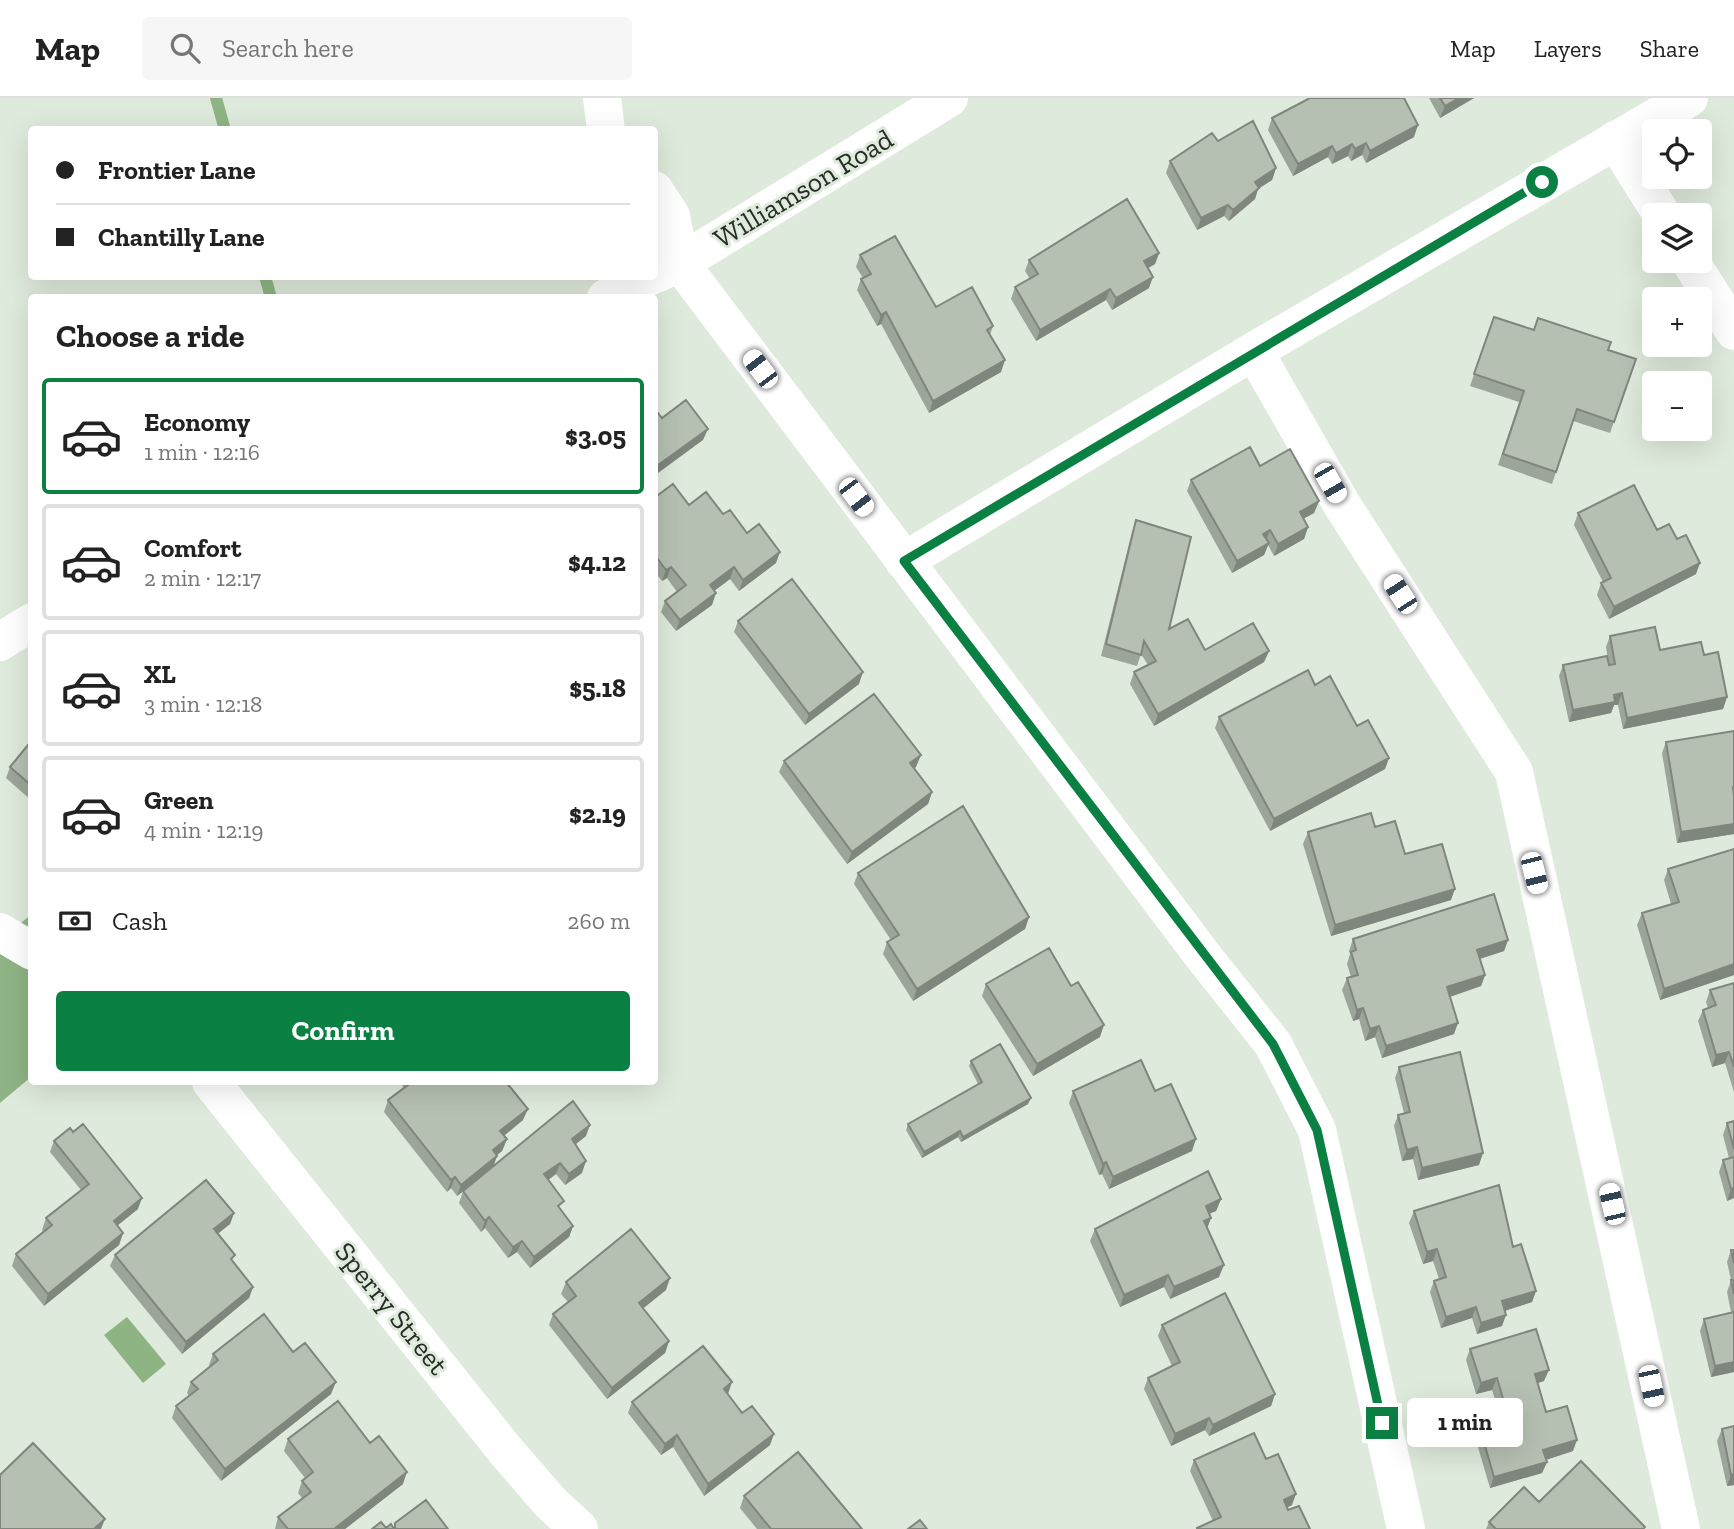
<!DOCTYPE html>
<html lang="en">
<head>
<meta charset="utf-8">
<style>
  :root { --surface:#fff; --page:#f6f6f6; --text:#222; --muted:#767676; --line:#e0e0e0; --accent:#0b8043 }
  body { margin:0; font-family:"Zilla Slab",serif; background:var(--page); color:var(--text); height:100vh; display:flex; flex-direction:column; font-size:26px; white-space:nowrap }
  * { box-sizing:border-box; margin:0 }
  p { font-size:23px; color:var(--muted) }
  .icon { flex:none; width:38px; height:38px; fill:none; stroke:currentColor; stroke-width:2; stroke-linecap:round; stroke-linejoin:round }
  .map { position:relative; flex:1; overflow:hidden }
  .sheet { position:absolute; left:28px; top:196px; width:630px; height:791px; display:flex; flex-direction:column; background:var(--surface); border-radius:7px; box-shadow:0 7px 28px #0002 }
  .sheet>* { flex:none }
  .hud { position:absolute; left:28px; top:28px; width:630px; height:154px; border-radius:7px; box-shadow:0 7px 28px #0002; display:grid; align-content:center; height:154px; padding:0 28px; background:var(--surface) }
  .fabs { position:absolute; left:1642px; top:21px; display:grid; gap:14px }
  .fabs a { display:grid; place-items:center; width:70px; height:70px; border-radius:7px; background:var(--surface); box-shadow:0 7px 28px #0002; font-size:35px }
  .end { position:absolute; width:32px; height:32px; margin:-16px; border:9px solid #0b8043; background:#fff; box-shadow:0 0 0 4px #fff }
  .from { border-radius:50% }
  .bubble { position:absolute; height:49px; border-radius:7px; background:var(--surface); box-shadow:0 7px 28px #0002; font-size:23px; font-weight:700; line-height:49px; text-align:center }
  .car { position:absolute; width:21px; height:42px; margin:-21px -10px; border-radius:9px; box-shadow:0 0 5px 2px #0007; background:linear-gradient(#fff 24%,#345 0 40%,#fff 0 76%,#345 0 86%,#fff 0) }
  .hud b { display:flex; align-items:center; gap:24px; height:66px; font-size:26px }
  .hud b+b { border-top:2px solid var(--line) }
  .hud i { width:18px; height:18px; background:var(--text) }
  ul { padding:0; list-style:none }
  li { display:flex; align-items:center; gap:21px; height:116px; margin:0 14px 10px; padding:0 14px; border:4px solid var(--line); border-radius:7px }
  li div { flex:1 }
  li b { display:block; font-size:26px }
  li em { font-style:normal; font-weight:700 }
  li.current { border-color:var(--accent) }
  li>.icon { width:63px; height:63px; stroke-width:1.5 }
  h2 { padding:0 28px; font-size:32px; line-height:84px }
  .pay { display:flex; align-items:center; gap:18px; height:77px; padding:0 28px; font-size:26px }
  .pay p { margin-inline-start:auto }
  .action { display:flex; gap:14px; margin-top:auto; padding:14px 28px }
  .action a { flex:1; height:80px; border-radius:7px; background:var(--accent); color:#fff; font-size:28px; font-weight:700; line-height:80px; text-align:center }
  header { display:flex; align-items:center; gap:42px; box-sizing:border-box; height:98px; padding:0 35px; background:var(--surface); border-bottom:2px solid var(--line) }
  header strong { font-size:33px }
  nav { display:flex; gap:38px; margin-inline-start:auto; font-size:24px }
  .search { width:490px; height:63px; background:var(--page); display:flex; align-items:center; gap:18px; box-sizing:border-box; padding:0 24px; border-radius:7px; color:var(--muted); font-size:26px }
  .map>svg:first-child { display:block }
</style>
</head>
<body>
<header>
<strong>Map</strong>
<div class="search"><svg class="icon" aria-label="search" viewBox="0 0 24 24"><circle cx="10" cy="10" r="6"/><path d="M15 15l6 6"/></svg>Search here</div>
<nav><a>Map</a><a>Layers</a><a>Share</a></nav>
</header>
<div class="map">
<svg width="1734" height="1431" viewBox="0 0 1734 1431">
  <rect width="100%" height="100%" fill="#deeadb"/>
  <!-- water -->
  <path fill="#8fb484" d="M31,817v162l-31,26v-164z
    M127,1219l39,47 -23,19 -39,-48z"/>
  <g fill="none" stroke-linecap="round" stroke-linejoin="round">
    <!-- stream -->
    <path stroke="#8fb484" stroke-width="12" d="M216,0l9,32
      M265,178l6,22"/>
    <!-- minor -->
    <path stroke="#fff" stroke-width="38" d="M602,0l4,32
      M1615,42l47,75
      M654,92l17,26 9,47
      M654,143l26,22 523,693 70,88 44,86 89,399
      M1690,163l44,70
      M656,176l24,-11 269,-165
      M606,200l45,-22
      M1254,253l88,154 172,267 167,757
      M904,463l350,-210 435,-253
      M0,544l32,-20
      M0,834l32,19
      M211,984l294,368 45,52 29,27"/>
  </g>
  <!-- wall -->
  <path fill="#9ca599" d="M1429,0h45l-34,20z
    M1272,20l142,19 -48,26 -4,-8 -11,6 -3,-5 -16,8 -4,-7 -35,19 -25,-46z
    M1218,43l58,27 -4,12 -14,9 -3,10 -26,22 -5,-5 -27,14 -31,-57 4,-12z
    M1159,155l-4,11 -7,4 1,20 -37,22 -6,-10 -70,41 -25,-42 4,-12 15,-8 -5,-8 4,-11z
    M860,157l76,52 57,19 -3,9 11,37 -72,41 -48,-89 -4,2 -20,-36 4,-11 2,-1 -7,-11z
    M1494,219l40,13 74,20 28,9 -26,74 -37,-12 -21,63 -54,-19 21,-63 -49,-16z
    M1260,368l59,35 -5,12 -11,6 5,8 -4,12 -30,17 -6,-11 -4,10 -32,18 -45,-82 4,-11z
    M654,400l35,7 34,9 24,19 29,30 -37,28 -9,-12 -16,12 -2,14 -36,26 -15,-19 4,-11 12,-9 -10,-14 -5,3 -8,-10z
    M1578,415l79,17 39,44 -87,45 -12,-24 4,-12 2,-1 -29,-57z
    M1136,422l33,109 36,21 64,1 -5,11 -110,64 -24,-42 4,-12 14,-7 -7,-11 -4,12 -36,-10 31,-124z
    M738,523l121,63 -54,41 -71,-93z
    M1610,538l50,14 44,5 23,42 -4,12 -100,20 -5,-24h-4l-3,8 -42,9 -10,-46 4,-11h46l-3,-18z
    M1315,587l74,73 -4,11 -115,62 -55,-103 4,-11z
    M1734,633v103l-57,9 -15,-90 4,-11z
    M32,642v61l-26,-23 4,-11z
    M784,663l132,6 -2,1 18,24 -4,12 -81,60 -68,-92z
    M1308,734l97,22 46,46 -120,36 -28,-92z
    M1734,751v126l-74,25 -23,-75 5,-12 29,-9 -7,-24 4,-11z
    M858,775l171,44 -4,12 -112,72 -30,-47 4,-12 4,-2 -37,-56z
    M1353,841l155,1 -4,11 -24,8 5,16 -4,11 -31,11 4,37 -72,24 -7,-21 -10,4 -6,-22 -6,2 -11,-31 5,-12 4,-1 -4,-13 3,-10 -1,-3z
    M1734,885v109l-9,-29 -13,4 -14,-46 5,-11 5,-2 -2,-6 4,-12z
    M986,886l85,2 29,51 -67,39 -51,-80z
    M971,963l57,43 -67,38 -3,-5 -36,21 -16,-28 2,-6 70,-40 -9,-18z
    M1399,969l80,98 -61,15 -5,-21 -11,2 -8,-35 4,-11 6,-2 -9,-35z
    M401,984h105l17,38 -19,16 3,3 -5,12 -6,5 -3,10 93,-30 -10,8 6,29 -17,12 -9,-11 -8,6 13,30 12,16 -4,11 -39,31 -13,-16 -9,6 -23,-30 -4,4 -22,-29 4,-12 3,-2 -9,7 -6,-8 -4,4 -63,-80 4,-12 16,-12 -4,-5z
    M1073,993h82l37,60 -83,38 -7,-15 -3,1 -30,-72z
    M1734,1023v77l-7,3 -8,-29 4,-12 6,-2 -6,-23 4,-12z
    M54,1043l84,68 -21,17 6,7 -4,12 -75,61 -32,-40 4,-12 28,-22 -2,-2 4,-12 35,-28 -31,-38z
    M1221,1101l-5,12 -7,3 -2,14 12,49 -49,22 -6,-12 -44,20 -30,-66 5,-12z
    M1414,1113l99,36 23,44 -4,11 -27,9 -3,15 -25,8 -5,-16 -31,10 -11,-36 4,-11 5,-2 -6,-18 -10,3 -14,-41z
    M234,1115l-4,11 -12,10 15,28 20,25 -4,11 -67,56 -72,-88 5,-11z
    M1731,1152h3v122l-23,5 -11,-46 4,-12 27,-7 -4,-20 4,-12 -4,-18z
    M566,1184l100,8 -23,18 26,33 -4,12 -58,46 -58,-74 4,-11 15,-12 -7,-8z
    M1162,1227l113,69 -4,12 -62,30 -4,-6 -34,16 -27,-57 4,-11 24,-12 -14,-30z
    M1470,1251l74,32 -6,2 8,29 27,39 -27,9 1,2 -5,11 -52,15 -15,-51 4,-12 22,-7 -9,-28 -16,4 -10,-34z
    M293,1254l38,42 -110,87 -49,-63 4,-12 13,-10 -2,-3 4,-11 19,-15 -1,-2 4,-11z
    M728,1296l42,51 -66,51 -31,-49 -12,8 -33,-42 4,-11z
    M1722,1331l12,56 -7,1 -10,-45z
    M288,1341l115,45 -58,45h-70l3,-12 24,-19 -4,-5 4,-12 3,-3 -21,-27z
    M1266,1361l26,46 -5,3 1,2 22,19h-114l17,-8 -23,-50 4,-11z
    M744,1398l118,33h-105l-17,-21z
    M1539,1404l106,25 -1,2h-158l3,-7z"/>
  <!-- shaded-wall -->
  <path fill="#7f867d" d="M1459,0h15l-34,20 5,-12z
    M1418,27l-4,12 -48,26 4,-12z
    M1366,45l-4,12 -11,6 4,-12z
    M1352,46l-4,12 -16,8 4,-11z
    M1332,48l-4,11 -35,19 5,-12z
    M1276,70l-4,12 -14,9 -3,10 -26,22 4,-11 22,-28z
    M1228,107l-4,11 -27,14 4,-12z
    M1159,155l-4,11 -15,9 4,-12z
    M1153,179l-4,11 -37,22 4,-12z
    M1110,191l-4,11 -70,41 4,-11z
    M886,214l-5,12 -4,2 4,-11z
    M1005,262l-4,12 -72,41 4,-12z
    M708,331l-5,11 -49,36v-8z
    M1319,403l-5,12 -19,10 5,-11z
    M1308,429l-4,12 -30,17 4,-12z
    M1270,432l-4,11 -3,-7z
    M1269,445l-5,12 -32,18 5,-12z
    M780,454l-4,11 -37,28 4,-11z
    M1700,465l-4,11 -87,45 5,-12z
    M671,469l-4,11 -5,3 4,-11z
    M734,469l-4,12 -24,18 4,-12z
    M716,495l-4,12 -36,26 4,-11z
    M1269,553l-5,11 -110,64 4,-12z
    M863,574l-4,12 -54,41 4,-11z
    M1622,595l-4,12h-4l-3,8 -42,9 4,-12 41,-15z
    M1727,599l-4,12 -100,20 4,-11z
    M921,657l-5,12 -10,8 4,-12z
    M1389,660l-4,11 -115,62 4,-12z
    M932,694l-4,12 -81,60 5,-12z
    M1734,726v10l-57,9 4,-11z
    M1455,791l-4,11 -120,36 4,-11z
    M1029,819l-4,12 -112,72 4,-12z
    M1508,842l-4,11 -31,10 4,-11z
    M1734,866v11l-74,25 4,-11z
    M1485,877l-4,11 -38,13 4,-12z
    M1363,910l-4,11 -6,2 4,-11z
    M1458,925l-4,11 -72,24 4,-12z
    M1104,927l-4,12 -67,39 4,-12z
    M1379,928l-4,11 -10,4 5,-12z
    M1729,954l-4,11 -13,4 4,-12z
    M1031,1000l-3,6 -67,38 2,-5z
    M528,1011l-5,11 -27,22 4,-11z
    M590,1027l-4,11 -18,14 4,-11z
    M960,1033l-2,6 -36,21 2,-6z
    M507,1041l-5,12 -14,11 5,-12z
    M1196,1041l-4,12 -83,38 4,-12z
    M1417,1049l-4,12 -11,2 5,-11z
    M1483,1055l-4,12 -61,15 4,-12z
    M497,1058l-4,12 -36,28 4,-11z
    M586,1063l-4,12 -17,12 4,-11z
    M1106,1064l-4,12 -3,1 4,-11z
    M560,1065l-4,11 -16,12 4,-12z
    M455,1079l-4,11 -4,4 4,-12z
    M1734,1090v10l-7,3 4,-12z
    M142,1100l-4,11 -29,23 5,-11z
    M1221,1101l-5,12 -15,6 5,-11z
    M234,1115l-4,11 -21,16 5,-11z
    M489,1119l-4,11 -4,4 4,-11z
    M1211,1120l-4,11 -3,-8z
    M573,1128l-4,11 -39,31 4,-11z
    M123,1135l-4,12 -75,61 4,-12z
    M522,1143l-5,11 -9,6 5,-11z
    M1437,1151l-4,12 -10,3 4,-12z
    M1224,1167l-5,12 -49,22 4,-12z
    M1168,1177l-4,12 -44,20 4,-12z
    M670,1180l-4,12 -31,25 4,-12z
    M253,1189l-4,11 -67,56 4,-12z
    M1536,1193l-4,11 -35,11 5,-12z
    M1476,1209l-4,11 -31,10 5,-11z
    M1506,1217l-4,11 -25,8 4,-11z
    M669,1243l-4,12 -58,46 5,-11z
    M1734,1264v10l-23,5 4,-11z
    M1549,1272l-5,11 -13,4 4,-11z
    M1497,1280l-5,12 -16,4 5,-11z
    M336,1284l-5,12 -110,87 4,-12z
    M732,1284l-4,12 -4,-5z
    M1275,1296l-4,12 -62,30 4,-11z
    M1209,1320l-4,12 -34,16 4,-12z
    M774,1336l-4,11 -66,51 4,-12z
    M677,1337l-4,12 -12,8 4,-11z
    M1577,1342l-4,11 -34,11 4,-12z
    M1547,1364l-5,11 -52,15 4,-11z
    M407,1374l-4,12 -58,45h-11z
    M1734,1376v11l-7,1 4,-11z
    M1296,1396l-4,11 -13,6 5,-11z
    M105,1421l-4,10h-7z"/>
  <!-- building -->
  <path fill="#b5c0b2" stroke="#7f867d" stroke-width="2" d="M1310,0h94l14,27 -48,26 -4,-8 -11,6 -3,-5 -16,9 -4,-7 -34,18 -26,-46z
    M1440,0h19l-14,8z
    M1253,23l23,47 -21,14 4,6 -26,22 -5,-5 -27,13 -31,-57 42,-28 6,8z
    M1127,101l32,54 -15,8 9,16 -37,21 -6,-9 -70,41 -25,-43 23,-13 -9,-14z
    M895,138l41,71 36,-20 21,39 -6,4 18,30 -72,41 -47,-89 -5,3 -20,-36 10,-5 -11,-19z
    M1494,219l40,13 4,-12 73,24 -3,8 28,9 -22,63 -37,-13 -21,63 -53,-18 21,-63 -50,-17z
    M686,302l22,29 -54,39v-60l8,10z
    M1250,349l10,19 30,-17 29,52 -19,11 8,15 -30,17 -8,-14 -7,4 6,9 -32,18 -46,-81z
    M673,386l16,21 17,-13 17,22 7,-4 17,23 12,-9 21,28 -37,28 -9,-13 -24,18 6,8 -36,27 -15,-19 21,-16 -15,-18 -5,3 -12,-16v-56z
    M1634,387l23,45 12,-6 8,15 9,-4 14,28 -86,44 -13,-24 10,-5 -33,-65z
    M1136,422l55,17 -22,92 19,-10 17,31 48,-27 16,28 -111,63 -24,-42 22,-11 -12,-20 -3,14 -35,-11z
    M792,481l71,93 -54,42 -71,-93z
    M1655,529l5,23 41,-8 3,13 14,-3 9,45 -100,21 -5,-25 -8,2 1,7 -42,8 -10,-45 44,-9 2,9 6,-1 -5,-28z
    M1308,572l7,15 15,-9 27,50 11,-6 21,38 -115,61 -55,-102z
    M874,596l47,61 -11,8 22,29 -80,60 -68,-91z
    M1734,633v56h-1l1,9v28l-53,8 -15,-90z
    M32,642v46l-22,-19z
    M963,708l66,111 -112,72 -30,-47 12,-7 -41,-62z
    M1371,715l4,14 20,-6 10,33 37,-10 13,45 -120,36 -27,-93z
    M1734,751v115l-70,25 -22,-76 37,-11 -11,-33z
    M1494,796l14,46 -31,10 8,25 -38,12 11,36 -72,23 -7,-20 -9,3 -7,-21 -6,2 -10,-32 11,-3 -7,-23 5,-2 -3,-11z
    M1049,850l22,38 7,-4 26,43 -67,39 -51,-80z
    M1734,885v84l-5,-15 -13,3 -13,-45 13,-5 -6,-15z
    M1000,946l31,54 -68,39 -3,-6 -36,21 -16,-28 74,-42 -11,-21z
    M1460,954l23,101 -61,15 -5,-21 -10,3 -9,-35 12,-3 -11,-45z
    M1141,962l14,31 16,-7 25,55 -83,38 -7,-15 -3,2 -30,-73z
    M412,984h94l22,27 -28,22 7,8 -14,11 4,6 -36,29 -6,-8 -4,3 -63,-80z
    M573,1003l17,24 -18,14 14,22 -17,13 -9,-11 -16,11 20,27 -6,5 15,20 -39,31 -12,-16 -9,6 -24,-30 -4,4 -22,-30z
    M1734,1023v28l-7,-26z
    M83,1026l59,74 -28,23 9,12 -75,61 -32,-40 36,-29 -6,-7 43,-34 -35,-43 16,-13 3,4z
    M1734,1059v31l-3,1 -8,-29z
    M1208,1073l13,28 -15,7 5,12 -7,3 20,44 -50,22 -6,-12 -44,20 -29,-66z
    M206,1082l28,33 -20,16 21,26 -4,4 22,28 -67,55 -71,-87z
    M1499,1087l14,62 8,-3 15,47 -34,10 4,14 -25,8 -5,-16 -30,10 -12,-36 12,-4 -9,-28 -10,3 -13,-41z
    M631,1131l39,49 -31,25 30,38 -57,47 -59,-74 23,-18 -10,-14z
    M1731,1152h3v13z
    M1731,1182h3v14z
    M1225,1195l50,101 -62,31 -4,-7 -34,16 -27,-56 32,-16 -18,-37z
    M1734,1214v50l-19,4 -11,-47z
    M264,1216l29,38 12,-9 31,39 -111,87 -49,-63 22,-17 -7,-7 27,-22 -5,-6z
    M1536,1231l13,41 -14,4 11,38 21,-6 10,34 -34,10 4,12 -53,15 -15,-52 29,-9 -11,-38 -16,5 -11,-34z
    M703,1248l29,36 -8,7 18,24 10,-7 22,28 -66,50 -31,-49 -12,9 -33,-42z
    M338,1303l32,42 9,-7 28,36 -73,57h-46l-10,-12 33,-25 -9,-11 11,-9 -25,-33z
    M1734,1328v48l-3,1 -9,-46z
    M1254,1335l12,26 12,-5 18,40 -12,6 4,10 11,-4 11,23h-113v-1l24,-11 -27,-57z
    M33,1345l72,76 -11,10h-94v-54z
    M798,1354l64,77h-91l-27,-33z
    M1581,1363l64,66 -2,2h-147l-7,-7 35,-35 15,15z
    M426,1402l22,29h-53v-6z
    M920,1422l7,9h-19z
    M381,1424l5,6 5,-4 3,5h-22z"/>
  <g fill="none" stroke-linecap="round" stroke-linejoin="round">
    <!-- route -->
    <path stroke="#0b8043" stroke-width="9" d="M1382,1325l-65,-293 -44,-86 -369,-483 638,-379"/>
  </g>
  <g text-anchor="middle" stroke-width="6" stroke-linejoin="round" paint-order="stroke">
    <!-- street labels -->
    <g font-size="28" fill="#272c26" stroke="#deeadb">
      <text transform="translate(803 90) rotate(-31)" y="10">Williamson Road</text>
      <text transform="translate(392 1210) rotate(51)" y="10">Sperry Street</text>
    </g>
  </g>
</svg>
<div class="fabs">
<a><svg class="icon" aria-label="locate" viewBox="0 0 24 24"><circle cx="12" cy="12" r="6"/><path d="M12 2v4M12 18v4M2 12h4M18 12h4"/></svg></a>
<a><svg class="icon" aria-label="layers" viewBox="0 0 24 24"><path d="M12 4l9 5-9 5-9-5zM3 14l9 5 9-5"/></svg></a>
<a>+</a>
<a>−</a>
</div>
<i class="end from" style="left:1542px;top:84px"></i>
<i class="end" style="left:1382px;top:1325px"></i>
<div class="bubble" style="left:1407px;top:1300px;width:116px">1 min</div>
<i class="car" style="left:760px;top:271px;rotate:323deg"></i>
<i class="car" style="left:1330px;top:385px;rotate:150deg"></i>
<i class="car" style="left:856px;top:399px;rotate:143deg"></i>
<i class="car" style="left:1400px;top:496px;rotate:327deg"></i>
<i class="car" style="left:1534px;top:775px;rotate:166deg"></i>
<i class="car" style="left:1612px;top:1106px;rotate:347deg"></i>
<i class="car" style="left:1651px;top:1288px;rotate:168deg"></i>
<div class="hud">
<b><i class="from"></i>Frontier Lane</b>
<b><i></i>Chantilly Lane</b>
</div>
<section class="sheet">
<h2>Choose a ride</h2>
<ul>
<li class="current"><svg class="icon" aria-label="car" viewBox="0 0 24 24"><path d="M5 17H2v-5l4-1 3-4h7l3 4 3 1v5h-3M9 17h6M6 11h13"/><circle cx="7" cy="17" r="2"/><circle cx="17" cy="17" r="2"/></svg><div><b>Economy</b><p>1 min · 12:16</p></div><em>$3.05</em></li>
<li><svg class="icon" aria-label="car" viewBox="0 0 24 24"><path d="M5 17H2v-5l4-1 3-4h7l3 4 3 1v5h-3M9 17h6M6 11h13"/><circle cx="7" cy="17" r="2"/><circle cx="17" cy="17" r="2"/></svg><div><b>Comfort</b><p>2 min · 12:17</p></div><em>$4.12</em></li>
<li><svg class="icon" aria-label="car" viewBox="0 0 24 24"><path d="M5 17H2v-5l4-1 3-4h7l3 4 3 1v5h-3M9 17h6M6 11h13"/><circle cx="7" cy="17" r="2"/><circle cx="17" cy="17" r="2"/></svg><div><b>XL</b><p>3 min · 12:18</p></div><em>$5.18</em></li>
<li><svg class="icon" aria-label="car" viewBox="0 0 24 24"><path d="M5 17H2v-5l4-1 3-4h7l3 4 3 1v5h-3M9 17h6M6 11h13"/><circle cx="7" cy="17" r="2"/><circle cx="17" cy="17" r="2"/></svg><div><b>Green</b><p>4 min · 12:19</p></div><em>$2.19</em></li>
</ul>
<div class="pay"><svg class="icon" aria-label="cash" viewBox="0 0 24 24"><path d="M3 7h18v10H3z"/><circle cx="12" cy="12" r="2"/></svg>Cash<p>260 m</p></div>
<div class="action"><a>Confirm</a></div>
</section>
</div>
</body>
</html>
